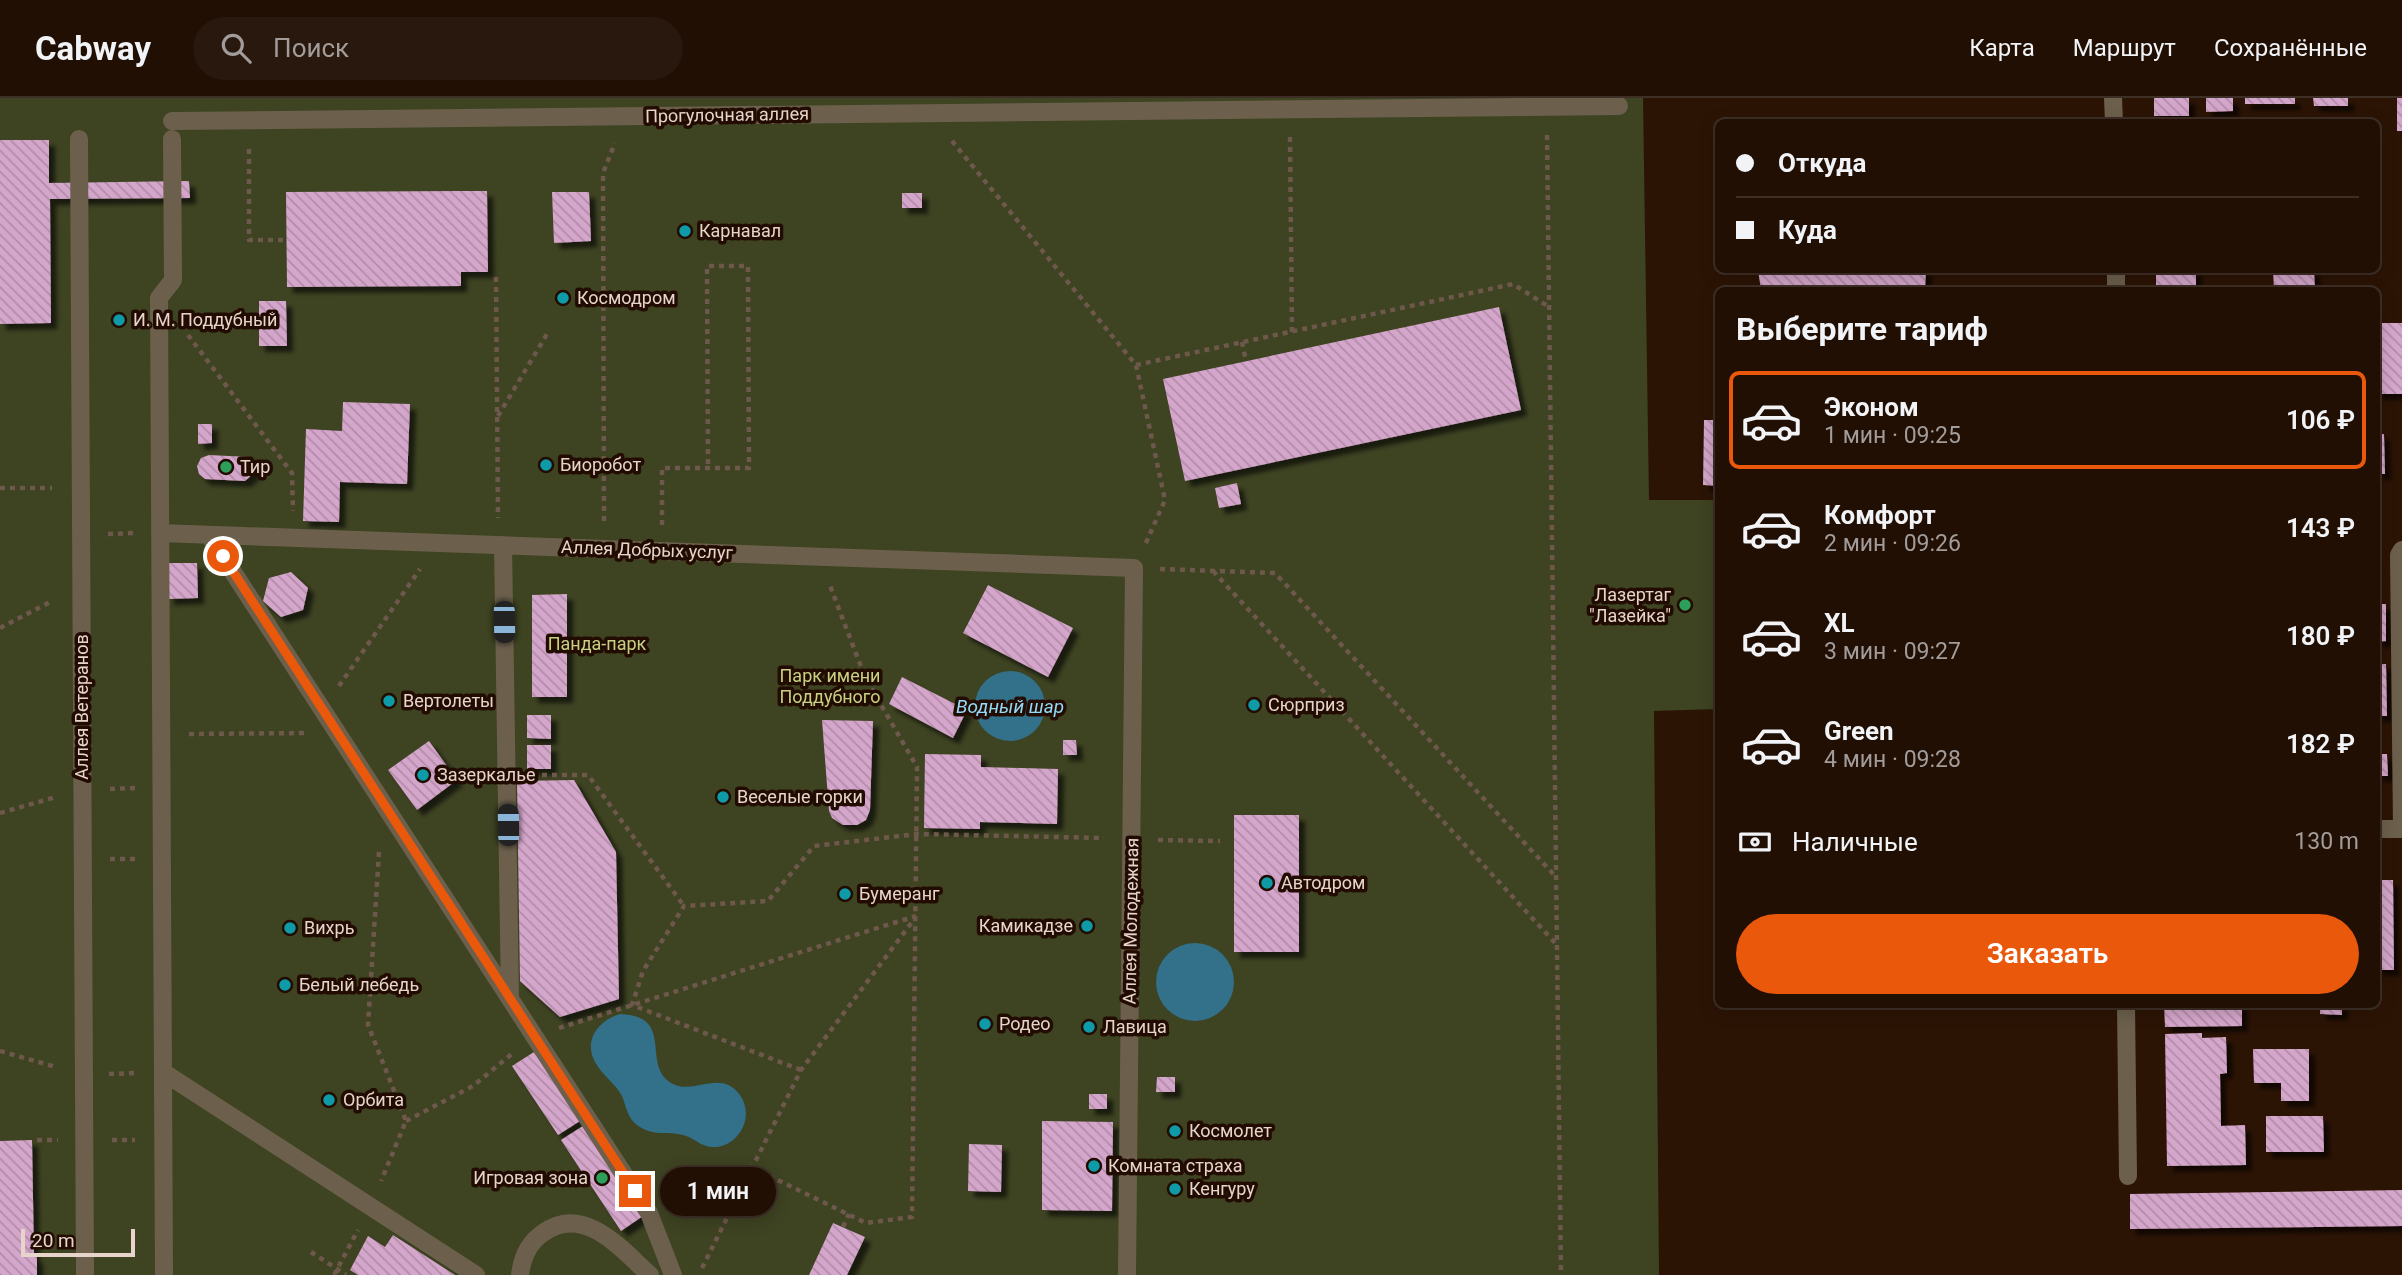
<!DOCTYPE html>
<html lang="ru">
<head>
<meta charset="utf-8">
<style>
  :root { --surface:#210f04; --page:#29180e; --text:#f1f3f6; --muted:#a29c9a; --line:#3e2f26; --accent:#ea580c }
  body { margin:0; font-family:Roboto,sans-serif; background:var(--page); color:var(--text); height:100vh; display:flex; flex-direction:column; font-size:26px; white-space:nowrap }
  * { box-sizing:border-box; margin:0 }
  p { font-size:23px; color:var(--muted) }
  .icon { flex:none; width:38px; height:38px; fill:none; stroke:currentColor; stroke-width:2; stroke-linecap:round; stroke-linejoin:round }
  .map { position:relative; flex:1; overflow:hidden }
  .side { position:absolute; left:1715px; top:189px; width:665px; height:721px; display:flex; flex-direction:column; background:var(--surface); border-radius:10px; box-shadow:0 4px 18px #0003,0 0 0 2px var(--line) }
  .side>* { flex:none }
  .hud { position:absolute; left:1715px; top:21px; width:665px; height:154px; border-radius:10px; box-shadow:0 4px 18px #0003,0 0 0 2px var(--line); display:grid; align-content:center; height:154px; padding:0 21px; background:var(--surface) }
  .scale { position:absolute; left:21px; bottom:18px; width:114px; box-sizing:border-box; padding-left:7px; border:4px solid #e7d5cc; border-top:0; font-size:19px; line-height:24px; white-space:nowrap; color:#e7d5cc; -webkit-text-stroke:5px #220b00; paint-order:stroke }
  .end { position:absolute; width:32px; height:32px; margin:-16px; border:9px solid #ea580c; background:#fff; box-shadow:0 0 0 4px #fff }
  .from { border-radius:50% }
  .bubble { position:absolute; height:49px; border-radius:24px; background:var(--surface); box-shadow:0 4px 18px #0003,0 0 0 2px var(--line); font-size:23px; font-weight:600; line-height:49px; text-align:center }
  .car { position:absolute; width:21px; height:42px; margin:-21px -10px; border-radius:9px; box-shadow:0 0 5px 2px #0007; background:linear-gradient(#222 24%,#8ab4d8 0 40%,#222 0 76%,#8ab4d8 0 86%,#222 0) }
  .hud b { display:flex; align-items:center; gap:24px; height:66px; font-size:26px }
  .hud b+b { border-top:2px solid var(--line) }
  .hud i { width:18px; height:18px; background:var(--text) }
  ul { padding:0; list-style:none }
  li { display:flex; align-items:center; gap:21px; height:98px; margin:0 14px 10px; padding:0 7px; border:4px solid transparent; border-radius:10px }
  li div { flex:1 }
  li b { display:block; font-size:26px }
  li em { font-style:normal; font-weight:600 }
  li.selected { border-color:var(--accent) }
  li>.icon { width:63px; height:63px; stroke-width:1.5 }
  h2 { padding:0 21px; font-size:32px; line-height:84px }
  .pay { display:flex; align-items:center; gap:18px; height:77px; padding:0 21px; font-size:26px }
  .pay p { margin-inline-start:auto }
  .button { display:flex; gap:14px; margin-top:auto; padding:14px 21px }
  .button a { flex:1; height:80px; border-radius:42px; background:var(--accent); color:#fff; font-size:28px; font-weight:600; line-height:80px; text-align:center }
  header { display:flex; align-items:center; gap:42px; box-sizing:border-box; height:98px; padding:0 35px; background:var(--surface); border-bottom:2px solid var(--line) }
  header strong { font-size:33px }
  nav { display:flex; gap:38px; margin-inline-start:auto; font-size:24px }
  .search { width:490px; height:63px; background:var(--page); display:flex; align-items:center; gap:18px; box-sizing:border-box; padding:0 24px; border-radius:38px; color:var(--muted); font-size:26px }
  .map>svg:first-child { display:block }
</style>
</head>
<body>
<header>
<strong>Cabway</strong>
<div class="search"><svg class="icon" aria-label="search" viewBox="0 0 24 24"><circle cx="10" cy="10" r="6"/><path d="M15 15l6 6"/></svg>Поиск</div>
<nav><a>Карта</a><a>Маршрут</a><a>Сохранённые</a></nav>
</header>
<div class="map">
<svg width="2402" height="1177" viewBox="0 0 2402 1177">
  <defs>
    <pattern id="building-back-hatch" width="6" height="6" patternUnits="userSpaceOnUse" patternTransform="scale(1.75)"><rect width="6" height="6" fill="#d5a6cb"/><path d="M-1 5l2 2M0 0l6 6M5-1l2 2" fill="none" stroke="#b18ca8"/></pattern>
    <filter id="shadow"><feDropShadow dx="6" dy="6" stdDeviation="2" flood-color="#0009"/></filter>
  </defs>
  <rect width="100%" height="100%" fill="#2c1405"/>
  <!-- park -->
  <path fill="#3e4322" d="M0,0h1643l6,402h69v209l-64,2 5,564h-1659z"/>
  <!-- water -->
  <path fill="#327189" d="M975 608a35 35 0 1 1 70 0a35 35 0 1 1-70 0Z
    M1156 884a39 39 0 1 1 78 0a39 39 0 1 1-78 0Z
    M620,916c53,2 24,45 47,66 23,20 52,-14 73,15 20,29 -15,67 -44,46 -21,-14 -37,-2 -56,-14 -13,-8 -13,-19 -18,-31 -7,-13 -20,-21 -27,-34 -12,-22 4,-42 25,-48z"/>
  <!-- building -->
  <path fill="url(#building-back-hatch)" filter="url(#shadow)" d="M2154,0h35v18h-35z
    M2206,0h27v13l-27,1z
    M2245,0h50v6h-50z
    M2313,0h35v8h-34z
    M2397,0h5v33h-5z
    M0,42h49v43l140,-2 1,17 -140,1 1,124 -51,1z
    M460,93h27l1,81h-27v14l-174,1 -1,-95z
    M552,94h37l2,49 -37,2z
    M902,95h20v15h-20z
    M1758,172h168l-1,19 -164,1z
    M2156,172h40v20h-40z
    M2273,172h41l1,20h-41z
    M259,203h27l1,45h-28z
    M1499,209l22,103 -336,71 -22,-102z
    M2376,225h26v71h-26z
    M343,304l67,2 -3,80 -67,-2 -1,40 -36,-1 3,-92 36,2z
    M1704,322h14v66l-15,-1z
    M198,326h14v19l-14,1z
    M2376,336h8l1,40h-9z
    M209,357l40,2 6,7v8l-10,9 -40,-2 -6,-5 -2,-8 4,-8z
    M1237,385l4,21 -22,4 -4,-20z
    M168,465h29l1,35 -30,1z
    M291,474l17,16 -5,22 -22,7 -18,-16 6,-23z
    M988,487l85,43 -25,49 -85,-44z
    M567,496v103h-35v-102z
    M2376,506h10v37l-10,1z
    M2376,566h10l1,52h-11z
    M902,579l65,33 -14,28 -64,-34z
    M527,617h24v24l-24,-1z
    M822,622l51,1 -3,89 -4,10 -9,5h-14l-11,-7 -3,-7z
    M1063,642h13l1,15h-14z
    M429,643l28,39 -40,30 -29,-40z
    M527,647h24v24h-24z
    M925,656l56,1v12l77,2 -1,55 -77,-2v7l-56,-1z
    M2376,656h11l1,22h-12z
    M574,682l42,72 3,147 -59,18 -40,-36 -3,-200z
    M1234,717h65v137h-65z
    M2376,782h17l1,90h-18z
    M2164,906h78v22l-77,1z
    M2320,906h22v11l-22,-1z
    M2202,935v5l24,-1 1,36 -7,1 1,52 24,-1 1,40 -79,1 -2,-132z
    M2253,951h56v52h-28v-18h-27z
    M534,954l46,69 -22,14 -46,-69z
    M1157,979h18v15h-19z
    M1089,996h18v15h-18z
    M2266,1018h57l1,36h-58z
    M1042,1023l71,1 -1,89 -70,-1z
    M583,1028l60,90 -22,15 -60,-91z
    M32,1042l2,117h3v18h-37v-134z
    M969,1046l33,1 -1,47 -33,-1z
    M2402,1092v36l-272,3v-35z
    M833,1125l32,14 -18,38h-38z
    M393,1137l62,40h-97l-8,-5 18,-34 17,11z"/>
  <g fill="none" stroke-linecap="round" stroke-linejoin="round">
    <!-- path -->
    <path stroke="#6e584b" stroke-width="4.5" stroke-dasharray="5 5" stroke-linecap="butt" d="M1547,37l14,1140
      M1290,39l2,195
      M952,43l184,224 29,135 -20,45
      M249,51v91h37
      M496,179l2,241
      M188,237l104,138 1,38
      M1242,244l4,19
      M1136,267l377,-81 36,23
      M498,318l49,-82
      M0,390h52
      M604,423l-1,-348 12,-30
      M662,427v-57h87l-1,-202h-41l1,202
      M108,436l27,-1
      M1160,471l115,4 282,305
      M1213,473l344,374
      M0,530l52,-27
      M339,588l81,-117
      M189,636l117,-1
      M532,677h56l96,131
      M110,691l26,-1
      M0,715l56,-16
      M1158,742l62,1
      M379,754l-11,173 38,96 -25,60
      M110,761h26
      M559,930l357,-112
      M0,953l56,16
      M801,972l-169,-65 11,-34 41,-65 84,-5 46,-55 103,-12 187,4
      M109,976l27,-1
      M406,1023l67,-35 40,-33
      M37,1042h21
      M112,1042h23
      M751,1069l115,56 46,-6 5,-450 -52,-90 -36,-94
      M843,1129l6,-13
      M37,1141h20
      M311,1154l35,23
      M702,1170l99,-198 114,-152
      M334,1177l24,-45"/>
    <!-- minor -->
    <path stroke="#6c604c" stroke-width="18" d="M2113,0l1,24
      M172,23l1447,-15
      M79,41l6,1136
      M2116,172v20
      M160,435l974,35 -7,707
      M209,437l440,678 24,62
      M503,447l7,454
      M2376,731h26
      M2402,731l-3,-274 3,-5
      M2126,906l2,172
      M163,974l313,203
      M164,1177l-5,-977 14,-18 -1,-141
      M520,1177c2,-17 8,-32 23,-42 41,-30 79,17 107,42"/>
  </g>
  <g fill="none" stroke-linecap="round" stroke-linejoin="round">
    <!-- route -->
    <path stroke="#ea580c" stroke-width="9" d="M223,458l412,635"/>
  </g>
  <!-- markers -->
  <g fill="#0f9aa8" stroke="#220b00" stroke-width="2.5">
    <circle cx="685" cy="133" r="7"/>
    <circle cx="563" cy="200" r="7"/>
    <circle cx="119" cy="222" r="7"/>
    <circle cx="546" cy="367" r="7"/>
    <circle cx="389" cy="603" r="7"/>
    <circle cx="1254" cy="607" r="7"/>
    <circle cx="423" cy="677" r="7"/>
    <circle cx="723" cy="699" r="7"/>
    <circle cx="1267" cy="785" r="7"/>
    <circle cx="845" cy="796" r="7"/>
    <circle cx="1087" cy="828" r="7"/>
    <circle cx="290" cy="830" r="7"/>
    <circle cx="285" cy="887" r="7"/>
    <circle cx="985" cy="926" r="7"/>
    <circle cx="1089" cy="929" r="7"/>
    <circle cx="329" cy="1002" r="7"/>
    <circle cx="1175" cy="1033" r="7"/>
    <circle cx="1094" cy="1068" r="7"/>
    <circle cx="1175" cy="1091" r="7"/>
  </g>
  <g fill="#2e9e5b" stroke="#220b00" stroke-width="2.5">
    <circle cx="226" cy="369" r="7"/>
    <circle cx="1685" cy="507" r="7"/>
    <circle cx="602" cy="1080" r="7"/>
  </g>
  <g text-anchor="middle" stroke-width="7" stroke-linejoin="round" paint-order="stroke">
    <!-- street labels -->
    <g font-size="18" fill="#e7d5cc" stroke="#220b00">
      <text transform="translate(727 17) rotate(-1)" y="6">Прогулочная аллея</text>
      <text transform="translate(647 452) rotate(2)" y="6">Аллея Добрых услуг</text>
      <text transform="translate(82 609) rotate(-90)" y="6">Аллея Ветеранов</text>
      <text transform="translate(1131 823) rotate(-89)" y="6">Аллея Молодежная</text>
    </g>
    <!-- poi labels -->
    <g font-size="18" fill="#e7d5cc" stroke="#220b00" text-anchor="start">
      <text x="699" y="139">Карнавал</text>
      <text x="577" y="206">Космодром</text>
      <text x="133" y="228">И. М. Поддубный</text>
      <text x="560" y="373">Биоробот</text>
      <text x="240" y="375">Тир</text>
      <text x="1671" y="503" text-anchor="end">Лазертаг<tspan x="1671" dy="21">"Лазейка"</tspan></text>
      <text x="403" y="609">Вертолеты</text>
      <text x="1268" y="613">Сюрприз</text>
      <text x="437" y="683">Зазеркалье</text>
      <text x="737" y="705">Веселые горки</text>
      <text x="1281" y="791">Автодром</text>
      <text x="859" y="802">Бумеранг</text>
      <text x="1073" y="834" text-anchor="end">Камикадзе</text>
      <text x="304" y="836">Вихрь</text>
      <text x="299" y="893">Белый лебедь</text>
      <text x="999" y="932">Родео</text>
      <text x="1103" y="935">Лавица</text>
      <text x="343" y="1008">Орбита</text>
      <text x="1189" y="1039">Космолет</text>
      <text x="1108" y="1074">Комната страха</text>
      <text x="588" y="1086" text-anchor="end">Игровая зона</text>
      <text x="1189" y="1097">Кенгуру</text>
    </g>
    <!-- park labels -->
    <g font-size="18" fill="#c6d281" stroke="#220b00">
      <text x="597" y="552">Панда-парк</text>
      <text x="830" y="584">Парк имени<tspan x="830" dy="21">Поддубного</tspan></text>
    </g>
    <!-- water labels -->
    <g font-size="19" font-style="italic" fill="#92daf9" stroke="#220b00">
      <text x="1010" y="615">Водный шар</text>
    </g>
  </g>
</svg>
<div class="scale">20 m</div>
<i class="end from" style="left:223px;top:458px"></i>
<i class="end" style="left:635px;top:1093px"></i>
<div class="bubble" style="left:660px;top:1069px;width:116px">1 мин</div>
<i class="car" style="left:504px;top:524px;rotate:179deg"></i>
<i class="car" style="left:508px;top:727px;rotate:359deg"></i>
<div class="hud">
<b><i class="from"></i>Откуда</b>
<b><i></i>Куда</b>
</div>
<section class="side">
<h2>Выберите тариф</h2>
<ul>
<li class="selected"><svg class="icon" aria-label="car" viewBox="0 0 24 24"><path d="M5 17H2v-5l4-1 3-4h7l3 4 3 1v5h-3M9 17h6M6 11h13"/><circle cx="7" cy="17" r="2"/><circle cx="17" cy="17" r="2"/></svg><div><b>Эконом</b><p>1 мин · 09:25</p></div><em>106 ₽</em></li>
<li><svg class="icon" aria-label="car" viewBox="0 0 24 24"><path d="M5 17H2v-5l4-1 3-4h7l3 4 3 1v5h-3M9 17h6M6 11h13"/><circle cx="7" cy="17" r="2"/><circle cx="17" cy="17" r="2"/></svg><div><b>Комфорт</b><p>2 мин · 09:26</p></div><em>143 ₽</em></li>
<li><svg class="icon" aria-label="car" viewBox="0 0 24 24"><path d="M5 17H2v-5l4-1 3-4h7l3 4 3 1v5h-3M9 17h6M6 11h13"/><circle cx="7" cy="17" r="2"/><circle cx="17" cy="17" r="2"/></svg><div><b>XL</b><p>3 мин · 09:27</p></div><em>180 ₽</em></li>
<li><svg class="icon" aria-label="car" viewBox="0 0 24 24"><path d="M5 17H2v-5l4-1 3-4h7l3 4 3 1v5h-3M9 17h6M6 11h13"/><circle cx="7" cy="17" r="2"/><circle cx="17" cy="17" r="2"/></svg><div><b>Green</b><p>4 мин · 09:28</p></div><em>182 ₽</em></li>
</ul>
<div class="pay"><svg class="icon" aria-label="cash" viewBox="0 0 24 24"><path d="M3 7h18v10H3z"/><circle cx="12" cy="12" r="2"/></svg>Наличные<p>130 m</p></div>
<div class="button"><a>Заказать</a></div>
</section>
</div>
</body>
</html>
